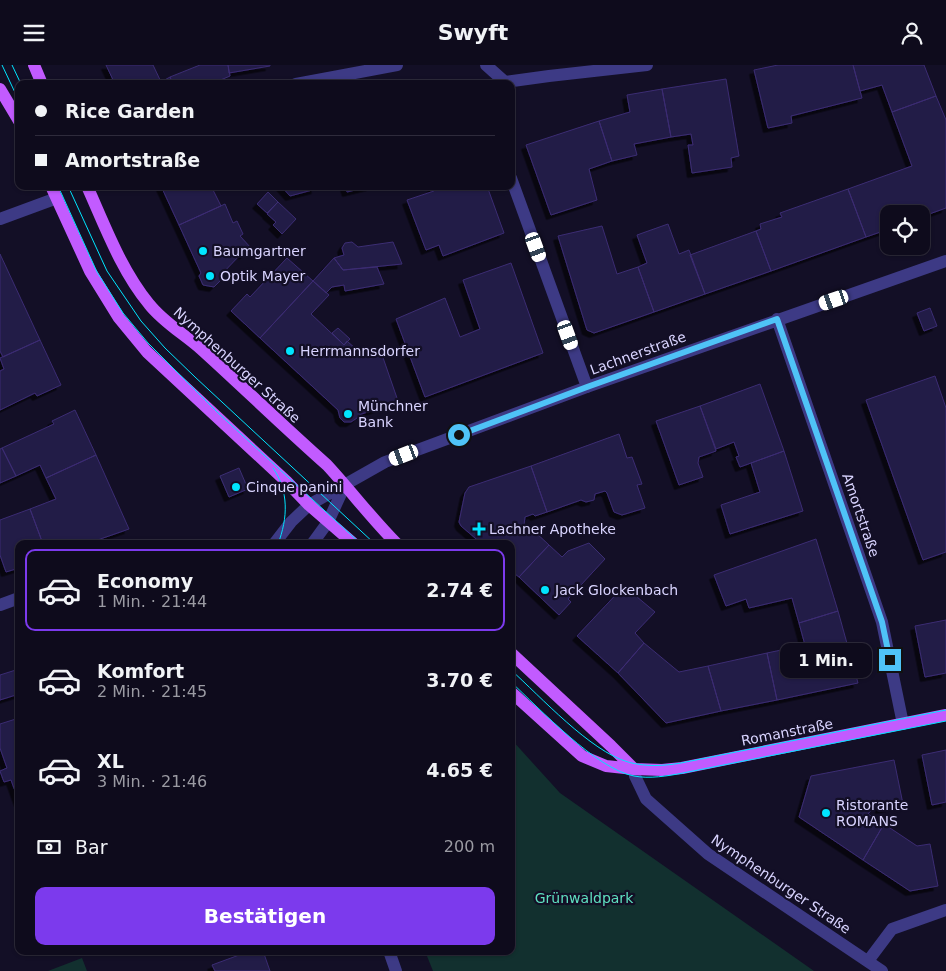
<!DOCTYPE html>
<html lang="de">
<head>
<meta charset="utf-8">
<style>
  :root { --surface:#0e0b1c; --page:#171425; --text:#f1f3f6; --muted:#9b9ba3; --line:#2e2b3b; --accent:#7c3aed }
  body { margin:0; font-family:"DejaVu Sans",sans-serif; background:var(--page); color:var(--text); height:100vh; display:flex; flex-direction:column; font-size:19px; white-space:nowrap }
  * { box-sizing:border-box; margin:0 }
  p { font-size:16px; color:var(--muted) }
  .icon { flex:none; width:28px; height:28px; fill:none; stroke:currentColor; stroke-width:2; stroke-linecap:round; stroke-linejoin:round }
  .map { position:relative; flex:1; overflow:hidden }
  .details { position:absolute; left:15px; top:475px; width:500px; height:415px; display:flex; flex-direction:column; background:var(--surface); border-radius:10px; box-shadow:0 1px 4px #0004,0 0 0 1px var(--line) }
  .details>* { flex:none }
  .guide { position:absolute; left:15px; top:15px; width:500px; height:110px; border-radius:10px; box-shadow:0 1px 4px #0004,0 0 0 1px var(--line); display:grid; align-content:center; height:110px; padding:0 20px; background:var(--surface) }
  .controls { position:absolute; left:880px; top:140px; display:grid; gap:10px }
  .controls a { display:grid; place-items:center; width:50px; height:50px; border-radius:10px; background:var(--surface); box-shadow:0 1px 4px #0004,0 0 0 1px var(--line); font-size:25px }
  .end { position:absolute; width:22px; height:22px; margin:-11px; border:6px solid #4fc3f7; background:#111; box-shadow:0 0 0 2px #111 }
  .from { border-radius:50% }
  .bubble { position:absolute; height:35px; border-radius:10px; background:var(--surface); box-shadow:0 1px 4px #0004,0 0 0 1px var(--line); font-size:16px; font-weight:600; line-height:35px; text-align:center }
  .car { position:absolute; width:15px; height:30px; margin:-15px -8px; border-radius:6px; box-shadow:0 0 4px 1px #0007; background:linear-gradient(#fff 24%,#345 0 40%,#fff 0 76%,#345 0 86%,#fff 0) }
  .guide b { display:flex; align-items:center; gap:18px; height:48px; font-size:19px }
  .guide b+b { border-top:1px solid var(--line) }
  .guide i { width:12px; height:12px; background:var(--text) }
  ul { padding:9px 0 0; list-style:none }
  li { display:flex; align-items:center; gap:15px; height:82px; margin:0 10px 8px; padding:0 10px; border:2px solid transparent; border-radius:10px }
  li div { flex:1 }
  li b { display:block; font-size:19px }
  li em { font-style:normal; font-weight:600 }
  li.on { border-color:var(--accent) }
  li>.icon { width:45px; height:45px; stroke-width:1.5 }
  .pay { display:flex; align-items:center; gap:12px; height:55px; padding:0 20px; font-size:19px }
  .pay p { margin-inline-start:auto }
  .button { display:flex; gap:10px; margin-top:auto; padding:10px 20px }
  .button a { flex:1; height:58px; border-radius:10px; background:var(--accent); color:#fff; font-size:20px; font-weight:600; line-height:58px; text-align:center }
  header { display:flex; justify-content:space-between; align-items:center; height:65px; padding:0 20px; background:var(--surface); font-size:22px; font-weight:600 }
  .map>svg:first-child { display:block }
</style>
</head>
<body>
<header><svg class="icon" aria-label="menu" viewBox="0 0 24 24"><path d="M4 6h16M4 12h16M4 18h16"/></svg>Swyft<svg class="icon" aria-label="person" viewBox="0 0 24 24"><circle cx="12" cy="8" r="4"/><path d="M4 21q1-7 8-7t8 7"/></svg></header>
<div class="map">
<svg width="946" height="906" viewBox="0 0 946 906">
  <defs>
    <filter id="shadow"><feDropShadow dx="-4.5" dy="4.5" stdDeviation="0" flood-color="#0009"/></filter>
  </defs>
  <rect width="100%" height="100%" fill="#130f26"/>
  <!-- green -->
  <path fill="#12302f" d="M511,674l49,54 254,178h-381l-8,-20h86z
    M82,893l5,13h-39z"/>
  <!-- building -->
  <path fill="#241b47" stroke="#3b2d73" filter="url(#shadow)" d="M106,0h47l9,19h-47z
    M200,0h28l2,11 -19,8h-38l-3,-7z
    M228,0h42v1l-41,7z
    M778,0h75l9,33 -71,18 1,7 -24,5 -14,-58z
    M853,0h71l12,31 -44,16 -10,-27 -22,6z
    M170,12l3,7h-11l-1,-2z
    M726,14l13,77 -8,2 1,9 -40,6 -4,-28h5l-2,-11 -20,3 -9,-48z
    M662,24l9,48 -37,7 3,11 -25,6 -13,-40 31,-9 -3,-17z
    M936,31l10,24v88l-25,9v-3h-32v15l-23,8 -18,-48 64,-23 -20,-54z
    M599,56l13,40 -23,8 8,31 -46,15 -25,-70z
    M161,121h55l-4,2 9,18 -42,19z
    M281,121h34l1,3 -26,7z
    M345,121h26l-24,6z
    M432,121h55l17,47 -61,23 -4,-11 -13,5 -19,-50 27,-9z
    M848,124l18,48 -95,34 -15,-40 5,-2 -1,-5 22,-7 -2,-4z
    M268,127l10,10 -11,11 -10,-9z
    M278,137l18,17 -14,15 -9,-9 3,-3 -9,-8z
    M225,139l8,19 4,-2 6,13 -3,2 11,12 -7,7 -3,-1 -21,22 1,4 -7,7 -11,-2 -4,-9 2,-3 -22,-48z
    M668,159l11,30 10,-4 16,44 -51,18 -16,-45 9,-4 -10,-28z
    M602,161l15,48 21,-7 16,45 -60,21 -7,-3 -29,-94z
    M756,166l15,40 -66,23 -15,-39z
    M352,177l6,5 35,-5 9,22 -59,6 -9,-12 10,-3 -2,-7 3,-5z
    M0,189l40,86 -37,17 -3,-6z
    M287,193l26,23 -53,57 -29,-27 16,-17 3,3z
    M334,193l9,12 34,-3 7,17 -39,7 -1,-6 -12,2 -6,6 -13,-12z
    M511,198l32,90 -118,44 -29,-78 49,-21 15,39 20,-8 -17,-49z
    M313,216l16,14 -18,19 33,31 3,-4 9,8 14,4 10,-4 18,52 -39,14 -2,3 -6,4h-7l-4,-4 -2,-8 -78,-72z
    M930,243l7,18 -13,5 -7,-18z
    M338,263l12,11 -6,6 -12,-12z
    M40,275l21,45 -24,11 -2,-3 -35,17v-39l4,-2 -4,-11z
    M935,311l11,32v144l-23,8 -57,-160z
    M760,319l24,67 -44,16 -4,-10 3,-1 -5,-14 -18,7 -16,-43z
    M700,341l16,45 -17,6 -1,6 5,14 -24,8 -23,-64z
    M75,345l21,45 -50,23 -6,-13 -24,11 -14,-28 52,-24 -2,-3z
    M619,369l8,24 5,-1 10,27 -5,1 8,23 -23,7 -8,-3 -7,-19 -2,-2 -10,3 -1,6 -8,2 -5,-2 -34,12 -16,-46z
    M2,383l14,28 -16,7v-34z
    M784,386l19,60 -73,23 -9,-29 39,-13 -9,-29z
    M96,390l33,74 -43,15h-43l-13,-35 26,-10 -10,-21z
    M531,401l16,46 -12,4 -2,-2 -8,3 -1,8 6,6 3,-1 16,15 -30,32 -8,-6v-27h-29l-21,-18 -2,-4 6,-29 4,-6z
    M239,403l9,21 -19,8 -9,-21z
    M30,444l13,35h-24v24l-13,4 -6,-17v-35z
    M816,474l22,72 -39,12 -7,-25 -43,10 -3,-9 -20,7 -12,-31z
    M589,478l16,16 -37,40 3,3 -12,13 -40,-38 30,-32 13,12 6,-6z
    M624,521l31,26 -20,21 9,10 -26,30 -41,-37z
    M838,546l20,72 -81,17 -10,-47 38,-8 -6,-22z
    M946,555v53l-21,4 -10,-51z
    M644,578l35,29 29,-6 13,45 -55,12 -48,-50z
    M767,588l10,47 -56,11 -13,-45z
    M19,604v25l-19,6v-25z
    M19,653v84l-8,-22 -7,2 -4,-11 7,-3 -7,-20v-24z
    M946,685v52l-14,3 -10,-50z
    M894,695l9,44 -23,5v-4l-6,2 -6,7 16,10 -21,36 -64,-43 12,-41z
    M884,759l33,22 13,-2 8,42 -28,5 -47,-31z
    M250,886h13l7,20h-55l-3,-6z"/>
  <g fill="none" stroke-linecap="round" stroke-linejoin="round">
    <!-- minor -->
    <path stroke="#3d3a85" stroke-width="12" d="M486,0l19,17
      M505,17l44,-6 98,-11
      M296,19l101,-19
      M511,113l76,209
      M0,154l57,-21
      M777,254l105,303 21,102
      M274,479l17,-22 18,-17 76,-43 202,-75 359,-126
      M312,479l16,-22 17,-37
      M0,540l19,-7
      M634,704l1,7 11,23 62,55 174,117
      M389,886l7,20
      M868,896l24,-32 54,-19"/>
    <!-- major -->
    <path stroke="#c25bff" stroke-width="12" d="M34,0l8,19
      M0,24l19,32
      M51,121l39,85 29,47 28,34 140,130 22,23 45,39
      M87,121c18,40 34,84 62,118 14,18 35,30 52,45 42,38 83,78 126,116 24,26 45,54 70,79
      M511,588l100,93 23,23
      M511,627l71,64 24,10 28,3 28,1 20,-2 264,-53"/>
    <!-- tram -->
    <path stroke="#00e5ff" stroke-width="1" d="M2,0l17,36
      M12,0l9,19
      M58,121l39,86 26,41 25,30 69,69 144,132
      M68,121l39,85 34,50 24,27 30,29 180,167
      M273,403c16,23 15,50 5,76
      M511,605c30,27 79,81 117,92 17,5 36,4 53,1l265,-53
      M511,617c29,27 85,87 123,94 15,3 34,0 49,-3l263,-52"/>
  </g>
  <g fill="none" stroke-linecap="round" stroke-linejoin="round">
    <!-- route -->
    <path stroke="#4fc3f7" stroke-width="6" d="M459,370l128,-48 190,-68 105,303 8,38"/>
  </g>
  <!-- markers -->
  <g fill="#00e5ff" stroke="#130f26" stroke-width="2">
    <circle cx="203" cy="186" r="5"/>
    <circle cx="210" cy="211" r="5"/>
    <circle cx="290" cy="286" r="5"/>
    <circle cx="348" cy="349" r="5"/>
    <circle cx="236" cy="422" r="5"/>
    <path d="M476.5 456.5h5v5h5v5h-5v5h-5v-5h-5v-5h5z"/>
    <circle cx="545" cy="525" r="5"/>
    <circle cx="826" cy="748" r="5"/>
  </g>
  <g text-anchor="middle" stroke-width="4.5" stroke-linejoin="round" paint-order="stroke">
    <!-- poi labels -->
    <g font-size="14" fill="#d9d4ff" stroke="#130f26" text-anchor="start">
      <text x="213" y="191">Baumgartner</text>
      <text x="220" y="216">Optik Mayer</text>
      <text x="300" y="291">Herrmannsdorfer</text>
      <text x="358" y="346">Münchner<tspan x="358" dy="16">Bank</tspan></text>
      <text x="246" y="427">Cinque panini</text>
      <text x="489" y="469">Lachner Apotheke</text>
      <text x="555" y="530">Jack Glockenbach</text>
      <text x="836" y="745">Ristorante<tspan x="836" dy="16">ROMANS</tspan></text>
    </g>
    <!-- street labels -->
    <g font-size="14" fill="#d9d4ff" stroke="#130f26">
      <text transform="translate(638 288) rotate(-20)" y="5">Lachnerstraße</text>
      <text transform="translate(237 300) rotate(42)" y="5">Nymphenburger Straße</text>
      <text transform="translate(861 450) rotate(71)" y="5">Amortstraße</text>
      <text transform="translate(787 667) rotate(-11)" y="5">Romanstraße</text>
      <text transform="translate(781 819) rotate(34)" y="5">Nymphenburger Straße</text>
    </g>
    <!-- park labels -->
    <g font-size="14" fill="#5fe0c0" stroke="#130f26">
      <text x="584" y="838">Grünwaldpark</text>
    </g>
  </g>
</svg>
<div class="controls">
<a><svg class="icon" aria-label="locate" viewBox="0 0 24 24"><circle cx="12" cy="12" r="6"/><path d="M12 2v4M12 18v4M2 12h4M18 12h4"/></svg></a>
</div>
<i class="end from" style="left:459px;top:370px"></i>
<i class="end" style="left:890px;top:595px"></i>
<div class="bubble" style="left:780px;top:578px;width:92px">1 Min.</div>
<i class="car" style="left:536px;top:182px;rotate:160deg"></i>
<i class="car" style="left:834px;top:235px;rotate:251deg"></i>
<i class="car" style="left:568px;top:270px;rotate:160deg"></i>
<i class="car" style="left:404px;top:390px;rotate:249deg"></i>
<div class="guide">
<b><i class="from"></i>Rice Garden</b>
<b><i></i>Amortstraße</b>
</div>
<section class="details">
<ul>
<li class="on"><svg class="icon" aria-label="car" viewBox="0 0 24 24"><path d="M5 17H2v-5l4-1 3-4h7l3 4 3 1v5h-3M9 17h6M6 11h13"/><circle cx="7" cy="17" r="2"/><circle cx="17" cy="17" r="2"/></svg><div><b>Economy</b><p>1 Min. · 21:44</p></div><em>2.74 €</em></li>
<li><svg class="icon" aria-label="car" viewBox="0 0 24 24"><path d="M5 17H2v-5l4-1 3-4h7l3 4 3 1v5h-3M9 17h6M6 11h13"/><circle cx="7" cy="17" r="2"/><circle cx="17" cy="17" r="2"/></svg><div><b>Komfort</b><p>2 Min. · 21:45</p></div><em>3.70 €</em></li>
<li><svg class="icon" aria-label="car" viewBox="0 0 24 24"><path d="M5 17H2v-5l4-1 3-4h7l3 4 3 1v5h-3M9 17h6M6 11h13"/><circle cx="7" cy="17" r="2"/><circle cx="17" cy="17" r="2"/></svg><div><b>XL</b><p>3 Min. · 21:46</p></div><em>4.65 €</em></li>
</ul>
<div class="pay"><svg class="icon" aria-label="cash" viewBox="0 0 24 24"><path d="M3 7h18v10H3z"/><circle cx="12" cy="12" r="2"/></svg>Bar<p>200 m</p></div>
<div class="button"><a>Bestätigen</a></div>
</section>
</div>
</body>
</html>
